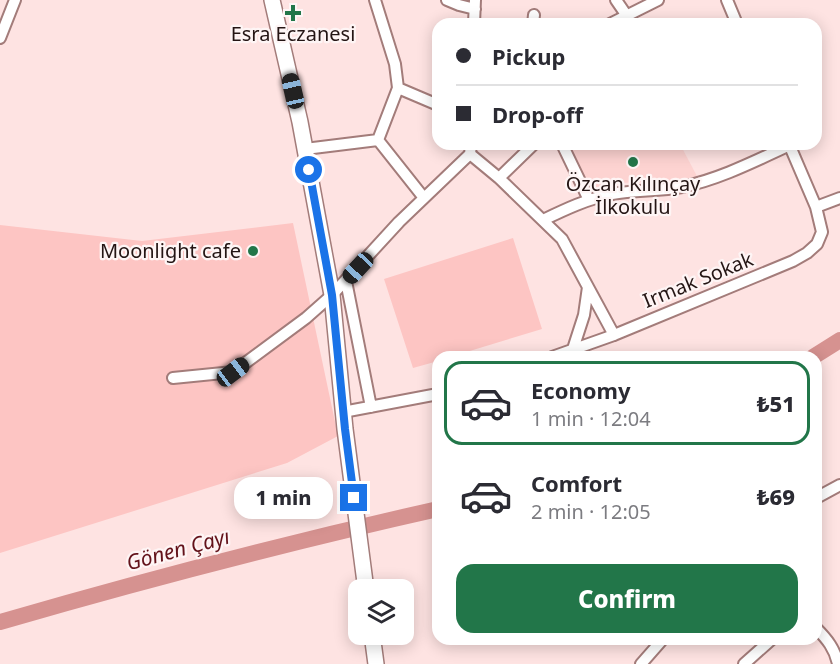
<!DOCTYPE html>
<html lang="en">
<head>
<meta charset="utf-8">
<style>
  :root { --surface:#fff; --page:#f7f7f7; --text:#2b2b33; --muted:#7c7c81; --line:#e1e1e2; --accent:#227649 }
  body { margin:0; font-family:"Noto Sans",sans-serif; background:var(--page); color:var(--text); height:100vh; display:flex; flex-direction:column; font-size:22px; white-space:nowrap }
  * { box-sizing:border-box; margin:0 }
  p { font-size:20px; color:var(--muted) }
  .icon { flex:none; width:33px; height:33px; fill:none; stroke:currentColor; stroke-width:2; stroke-linecap:round; stroke-linejoin:round }
  .map { position:relative; flex:1; overflow:hidden }
  .details { position:absolute; left:432px; top:351px; width:390px; height:294px; display:flex; flex-direction:column; background:var(--surface); border-radius:18px; box-shadow:0 3px 15px #0003 }
  .details>* { flex:none }
  .top-card { position:absolute; left:432px; top:18px; width:390px; height:132px; border-radius:18px; box-shadow:0 3px 15px #0003; display:grid; align-content:center; height:132px; padding:0 24px; background:var(--surface) }
  .tools { position:absolute; left:348px; top:579px; display:grid; gap:12px }
  .tools a { display:grid; place-items:center; width:66px; height:66px; border-radius:12px; background:var(--surface); box-shadow:0 3px 15px #0003; font-size:30px }
  .end { position:absolute; width:27px; height:27px; margin:-14px; border:8px solid #1a73e8; background:#fff; box-shadow:0 0 0 3px #fff }
  .from { border-radius:50% }
  .bubble { position:absolute; height:42px; border-radius:18px; background:var(--surface); box-shadow:0 3px 15px #0003; font-size:20px; font-weight:800; line-height:42px; text-align:center }
  .car { position:absolute; width:18px; height:36px; margin:-18px -9px; border-radius:8px; box-shadow:0 0 4px 2px #0007; background:linear-gradient(#222 24%,#8ab4d8 0 40%,#222 0 76%,#8ab4d8 0 86%,#222 0) }
  .top-card b { display:flex; align-items:center; gap:21px; height:57px; font-size:22px }
  .top-card b+b { border-top:2px solid var(--line) }
  .top-card i { width:15px; height:15px; background:var(--text) }
  ul { padding:10px 0 0; list-style:none }
  li { display:flex; align-items:center; gap:18px; height:84px; margin:0 12px 9px; padding:0 12px; border:3px solid transparent; border-radius:18px }
  li div { flex:1 }
  li b { display:block; font-size:22px }
  li em { font-style:normal; font-weight:800 }
  li.current { border-color:var(--accent) }
  li>.icon { width:54px; height:54px; stroke-width:1.5 }
  .action { display:flex; gap:12px; margin-top:auto; padding:12px 24px }
  .action a { flex:1; height:69px; border-radius:18px; background:var(--accent); color:#fff; font-size:24px; font-weight:800; line-height:69px; text-align:center }
  .map>svg:first-child { display:block }
</style>
</head>
<body>
<div class="map">
<svg width="840" height="664" viewBox="0 0 840 664">
  <rect width="100%" height="100%" fill="#fee3e2"/>
  <!-- built -->
  <path fill="#fdd3d1" d="M569,144h111l19,36 -81,3 -25,11z"/>
  <!-- green -->
  <path fill="#fdc5c3" d="M293,223l45,213 -51,27 -287,90v-328l142,16z
    M513,238l29,91 -92,28h-12v4l-25,7 -29,-89z"/>
  <g fill="none" stroke-linecap="round" stroke-linejoin="round">
    <!-- river -->
    <path stroke="#d69290" stroke-width="16" d="M813,357l27,-17
      M0,622c145,-42 291,-80 438,-113"/>
    <!-- street casing -->
    <g stroke="#a37c7a" stroke-width="14">
      <path id="street" d="M375,0l20,64 3,24 -20,52 46,58
        M447,0l12,5 16,4
        M616,0l11,16
        M727,0l10,24
        M474,24l1,-24
        M533,24l1,-9
        M610,24l48,-24
        M0,38l15,-38
        M398,88l40,17
        M562,144l27,56
        M305,149l73,-9
        M470,154l29,24 63,61 52,96
        M499,178l35,-34
        M816,207l24,-9
        M543,220c23,-11 44,-21 69,-26 23,-4 47,-3 70,-7 38,-8 73,-26 108,-42
        M346,281l25,126
        M573,349l11,-34 4,-28
        M552,357l62,-22 179,-74 14,-8 10,-9 5,-12 -6,-25 -27,-63
        M173,378l60,-6 73,-54 26,-23 67,-73 71,-68 1,-10
        M343,412l95,-18
        M816,498l24,-13
        M816,628c11,11 19,21 22,36
        M641,664l22,-25
        M744,664l28,-25"/>
    </g>
    <!-- secondary casing -->
    <g stroke="#a37c7a" stroke-width="18">
      <path id="secondary" d="M272,0l28,122 32,173 13,134 21,161
        M372,634l4,30"/>
    </g>
    <!-- street -->
    <use href="#street" stroke="#fff" stroke-width="10"/>
    <!-- secondary -->
    <use href="#secondary" stroke="#fff" stroke-width="15"/>
  </g>
  <g fill="none" stroke-linecap="round" stroke-linejoin="round">
    <!-- route -->
    <path stroke="#1a73e8" stroke-width="8" d="M309,170l23,125 13,134 9,69"/>
  </g>
  <!-- markers -->
  <g fill="#227649" stroke="#fef5f5" stroke-width="2">
    <path d="M290 4h6v6h6v6h-6v6h-6v-6h-6v-6h6z"/>
    <circle cx="633" cy="162" r="6"/>
    <circle cx="253" cy="251" r="6"/>
  </g>
  <g text-anchor="middle" stroke-width="4.5" stroke-linejoin="round" paint-order="stroke">
    <!-- poi labels -->
    <g font-size="20" fill="#241514" stroke="#fef5f5">
      <text x="293" y="41">Esra Eczanesi</text>
      <text x="633" y="191">Özcan Kılınçay<tspan x="633" dy="23">İlkokulu</tspan></text>
      <text x="241" y="258" text-anchor="end">Moonlight cafe</text>
    </g>
    <!-- street labels -->
    <g font-size="20" fill="#241514" stroke="#fef5f5">
      <text transform="translate(698 280) rotate(-22)" y="7">Irmak Sokak</text>
    </g>
    <!-- water labels -->
    <g font-size="21" font-style="italic" fill="#63121a" stroke="#fef5f5">
      <text transform="translate(178 550) rotate(-15)" y="7">Gönen Çayı</text>
    </g>
  </g>
</svg>
<div class="tools">
<a><svg class="icon" aria-label="layers" viewBox="0 0 24 24"><path d="M12 4l9 5-9 5-9-5zM3 14l9 5 9-5"/></svg></a>
</div>
<i class="end from" style="left:309px;top:170px"></i>
<i class="end" style="left:354px;top:498px"></i>
<div class="bubble" style="left:234px;top:477px;width:99px">1 min</div>
<i class="car" style="left:293px;top:91px;rotate:347deg"></i>
<i class="car" style="left:358px;top:268px;rotate:223deg"></i>
<i class="car" style="left:233px;top:372px;rotate:53deg"></i>
<div class="top-card">
<b><i class="from"></i>Pickup</b>
<b><i></i>Drop-off</b>
</div>
<section class="details">
<ul>
<li class="current"><svg class="icon" aria-label="car" viewBox="0 0 24 24"><path d="M5 17H2v-5l4-1 3-4h7l3 4 3 1v5h-3M9 17h6M6 11h13"/><circle cx="7" cy="17" r="2"/><circle cx="17" cy="17" r="2"/></svg><div><b>Economy</b><p>1 min · 12:04</p></div><em>₺51</em></li>
<li><svg class="icon" aria-label="car" viewBox="0 0 24 24"><path d="M5 17H2v-5l4-1 3-4h7l3 4 3 1v5h-3M9 17h6M6 11h13"/><circle cx="7" cy="17" r="2"/><circle cx="17" cy="17" r="2"/></svg><div><b>Comfort</b><p>2 min · 12:05</p></div><em>₺69</em></li>
</ul>
<div class="action"><a>Confirm</a></div>
</section>
</div>
</body>
</html>
